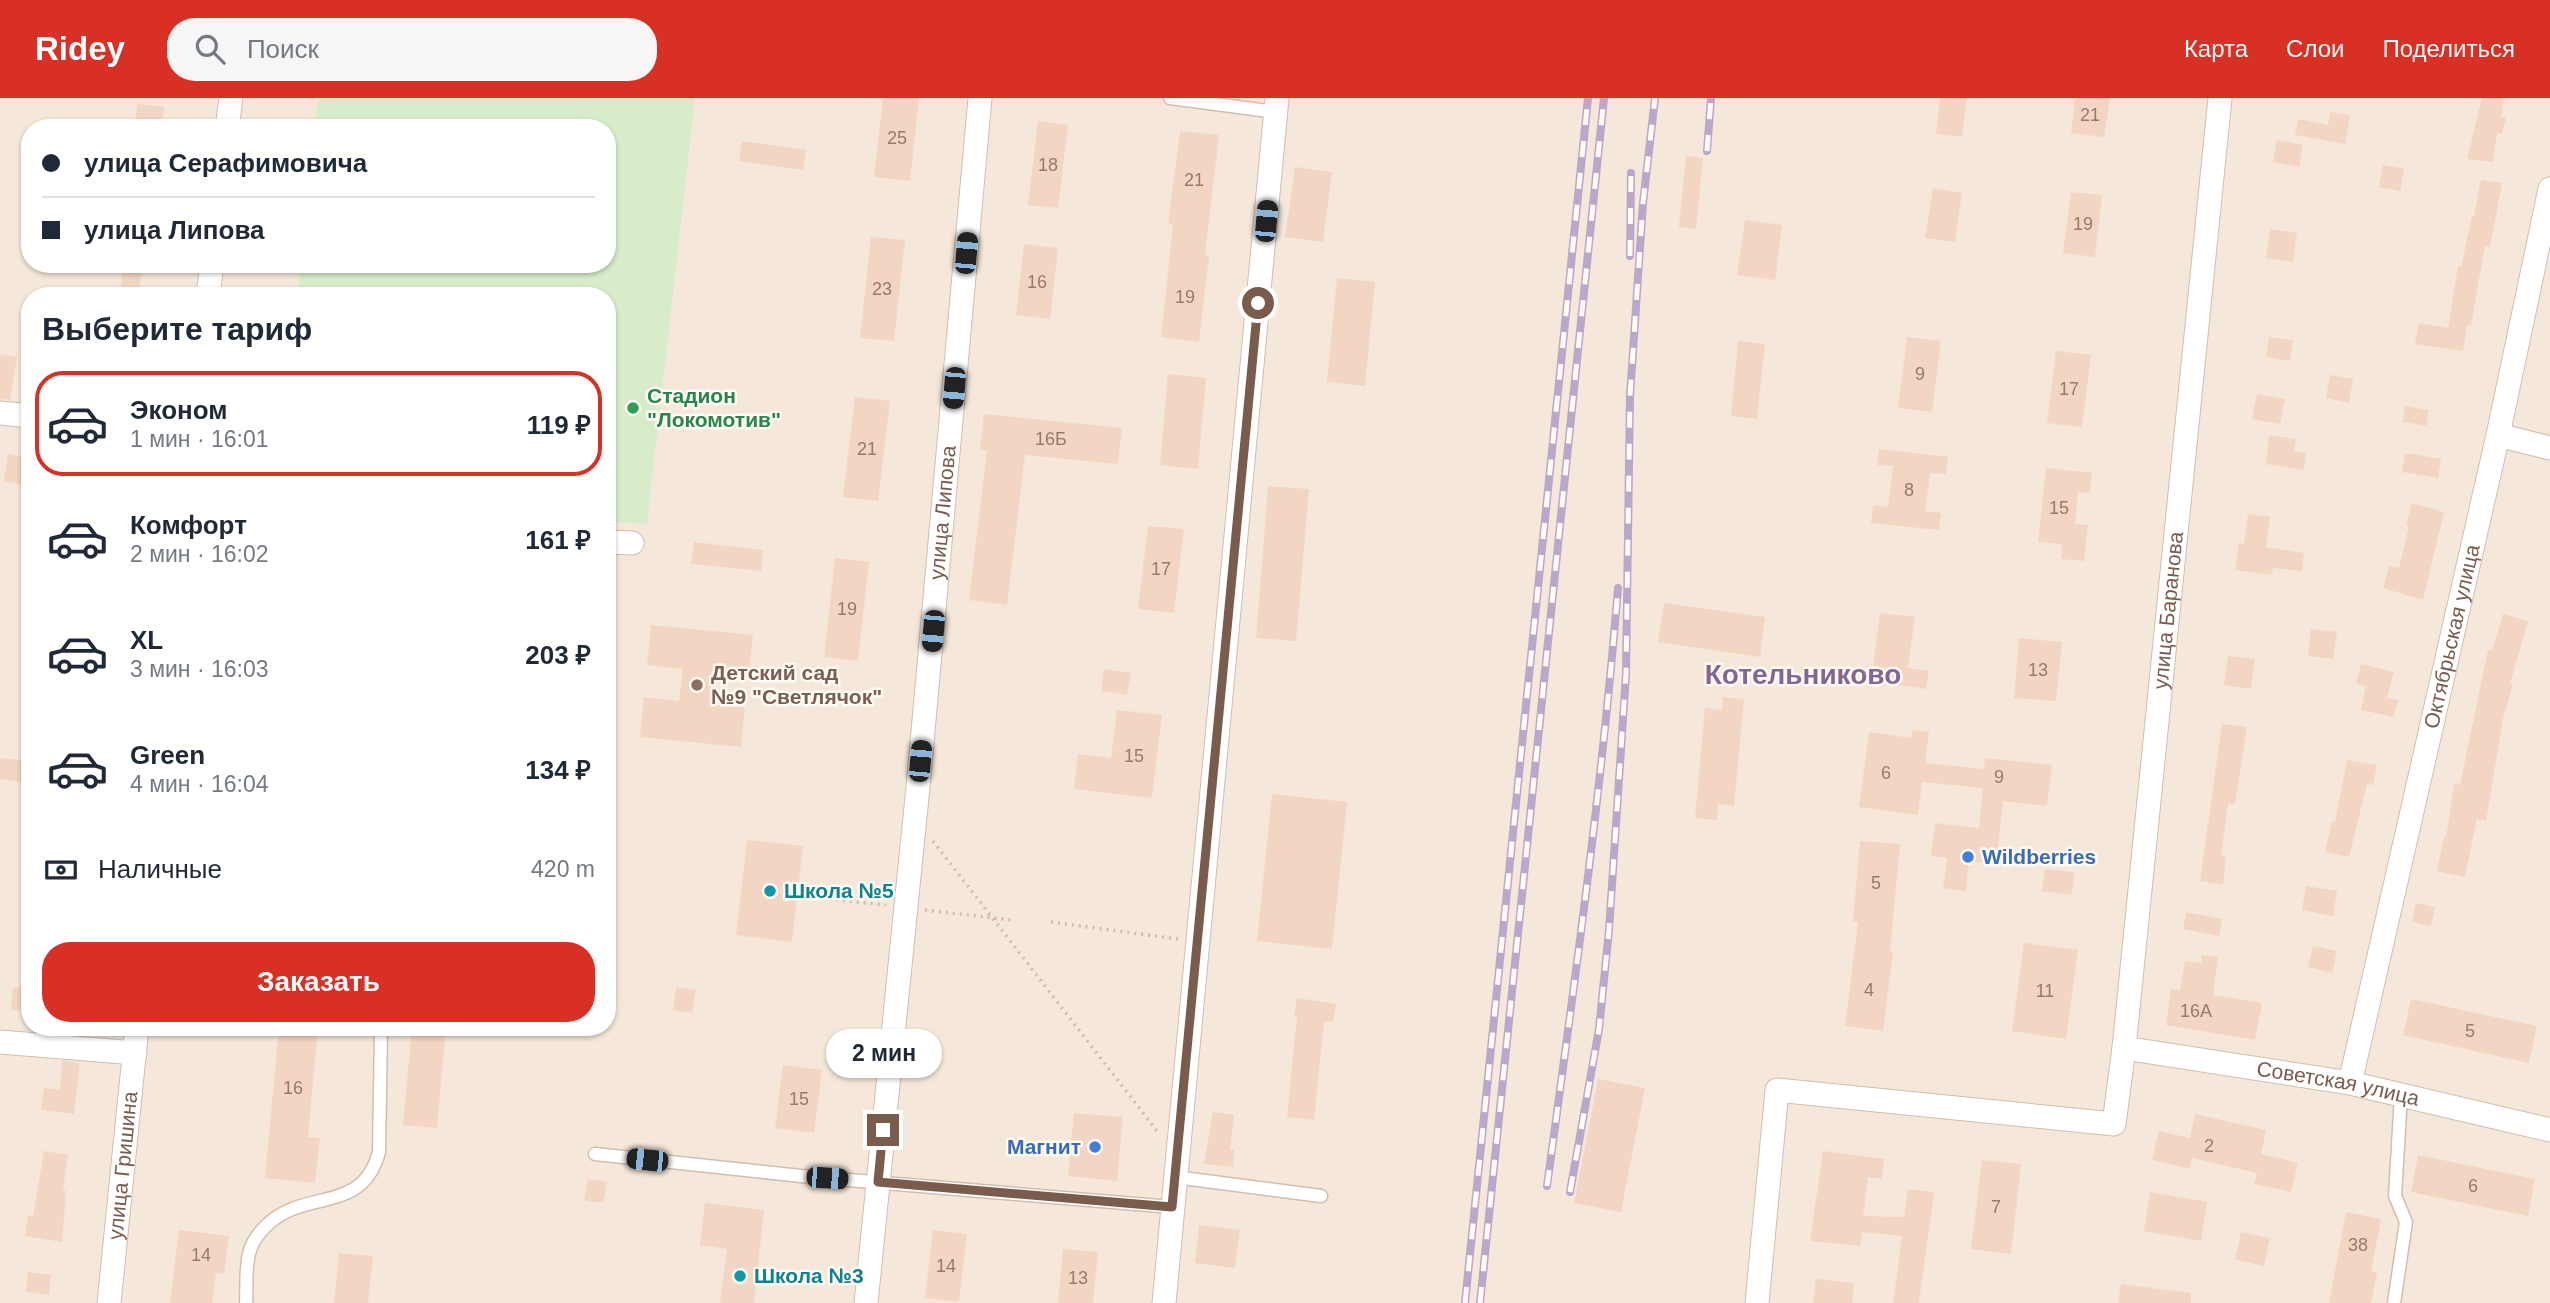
<!DOCTYPE html>
<html lang="ru">
<head>
<meta charset="utf-8">
<style>
  :root { --surface:#fff; --page:#f6f6f7; --text:#1f2937; --muted:#747a83; --line:#e0e1e3; --accent:#d93025 }
  body { margin:0; font-family:Arial,sans-serif; background:var(--page); color:var(--text); height:100vh; display:flex; flex-direction:column; font-size:26px; white-space:nowrap }
  * { box-sizing:border-box; margin:0 }
  p { font-size:23px; color:var(--muted) }
  .icon { flex:none; width:38px; height:38px; fill:none; stroke:currentColor; stroke-width:2; stroke-linecap:round; stroke-linejoin:round }
  .map { position:relative; flex:1; overflow:hidden }
  .sheet { position:absolute; left:21px; top:189px; width:595px; height:749px; display:flex; flex-direction:column; background:var(--surface); border-radius:28px; box-shadow:0 2px 5px #0004 }
  .sheet>* { flex:none }
  .hud { position:absolute; left:21px; top:21px; width:595px; height:154px; border-radius:28px; box-shadow:0 2px 5px #0004; display:grid; align-content:center; height:154px; padding:0 21px; background:var(--surface) }
  .end { position:absolute; width:32px; height:32px; margin:-16px; border:9px solid #7a5c4d; background:#fff; box-shadow:0 0 0 4px #fff }
  .from { border-radius:50% }
  .bubble { position:absolute; height:49px; border-radius:24px; background:var(--surface); box-shadow:0 2px 5px #0004; font-size:23px; font-weight:600; line-height:49px; text-align:center }
  .car { position:absolute; width:21px; height:42px; margin:-21px -10px; border-radius:9px; box-shadow:0 0 5px 2px #0007; background:linear-gradient(#222 24%,#8ab4d8 0 40%,#222 0 76%,#8ab4d8 0 86%,#222 0) }
  .hud b { display:flex; align-items:center; gap:24px; height:66px; font-size:26px }
  .hud b+b { border-top:2px solid var(--line) }
  .hud i { width:18px; height:18px; background:var(--text) }
  ul { padding:0; list-style:none }
  li { display:flex; align-items:center; gap:21px; height:105px; margin:0 14px 10px; padding:0 7px; border:4px solid transparent; border-radius:28px }
  li div { flex:1 }
  li b { display:block; font-size:26px }
  li em { font-style:normal; font-weight:600 }
  li.active { border-color:var(--accent) }
  li>.icon { width:63px; height:63px; stroke-width:1.5 }
  h2 { padding:0 21px; font-size:32px; line-height:84px }
  .pay { display:flex; align-items:center; gap:18px; height:77px; padding:0 21px; font-size:26px }
  .pay p { margin-inline-start:auto }
  .button { display:flex; gap:14px; margin-top:auto; padding:14px 21px }
  .button a { flex:1; height:80px; border-radius:28px; background:var(--accent); color:#fff; font-size:28px; font-weight:600; line-height:80px; text-align:center }
  header { display:flex; align-items:center; gap:42px; box-sizing:border-box; height:98px; padding:0 35px; background:var(--accent); color:#fff }
  header strong { font-size:33px }
  nav { display:flex; gap:38px; margin-inline-start:auto; font-size:24px }
  .search { width:490px; height:63px; background:var(--page); display:flex; align-items:center; gap:18px; box-sizing:border-box; padding:0 24px; border-radius:28px; color:var(--muted); font-size:26px }
  .map>svg:first-child { display:block }
</style>
</head>
<body>
<header>
<strong>Ridey</strong>
<div class="search"><svg class="icon" aria-label="search" viewBox="0 0 24 24"><circle cx="10" cy="10" r="6"/><path d="M15 15l6 6"/></svg>Поиск</div>
<nav><a>Карта</a><a>Слои</a><a>Поделиться</a></nav>
</header>
<div class="map">
<svg width="2550" height="1205" viewBox="0 0 2550 1205">
  <rect width="100%" height="100%" fill="#fdf6ec"/>
  <!-- residential -->
  <path fill="#f5e8da" fill-rule="evenodd" d="M0,0h2550v1205h-2550zM30,30h577v136h-577zM30,198h577v731h-577z"/>
  <!-- green -->
  <path fill="#d8ecc9" d="M318,0h377l-48,426 -40,-3v-225h-309l3,-32h306v-136h-292z"/>
  <!-- building -->
  <path fill="#f3d5c3" d="M883,0h36l-9,83 -36,-4z
    M1940,0h27l-5,39 -26,-3z
    M2075,0h35l-6,39 -33,-4z
    M2482,0h22l-3,19 5,1 -4,16 -5,-1 -4,29 -26,-3z
    M137,6l27,3 -2,21h-27z
    M2330,14l20,3 -5,29 -50,-9 3,-16 30,6z
    M1038,23l30,4 -10,83 -30,-3z
    M1180,33l39,4 -14,120 4,1 -10,86 -38,-5 12,-112 -5,-1z
    M2277,42l26,5 -4,22 -26,-5z
    M742,43l64,9 -3,20 -64,-9z
    M1686,58l17,2 -7,71 -17,-2z
    M2383,67l21,4 -4,22 -21,-4z
    M1295,69l37,5 -9,70 -38,-5z
    M2481,82l21,3 -12,64 -5,-1 -14,79h-4l-4,26 -48,-7 4,-21 29,5 10,-62 3,1 11,-51h2z
    M1933,90l29,5 -7,49 -30,-4z
    M2071,94l31,3 -7,62 -32,-4z
    M1745,122l37,5 -7,55 -38,-5z
    M2270,131l27,4 -4,29 -27,-4z
    M871,139l34,3 -11,101 -34,-3z
    M1024,146l34,4 -8,71 -34,-4z
    M123,170l19,3 -4,25 -18,-3z
    M1337,180l38,4 -10,104 -38,-4z
    M1907,239l34,4 -9,71 -34,-4z
    M2269,239l24,3 -3,21 -24,-4z
    M1738,243l27,3 -8,75 -26,-3z
    M2056,253l35,4 -9,72 -35,-4z
    M0,256l17,3 -7,43 -10,-1z
    M1168,276l38,4 -8,91 -38,-4z
    M2330,277l23,4 -4,24 -23,-5z
    M2257,296l28,5 -5,25 -28,-5z
    M855,299l35,4 -12,100 -35,-4z
    M2405,308l24,4 -3,16 -23,-4z
    M984,316l138,14 -4,36 -93,-9 -18,150 -38,-5 18,-149 -7,-1z
    M2269,337l27,4 -2,12 12,2 -2,17 -38,-6z
    M1879,351l69,8 -2,17 -16,-1 -5,38 16,2 -2,17 -68,-7 2,-18 15,2 5,-41 -16,-1z
    M2405,355l36,6 -3,19 -36,-6z
    M8,356l22,4 -4,27 -22,-4z
    M2046,370l46,5 -2,20 -12,-1 -3,32 13,1 -4,36 -23,-2 1,-15 -24,-2z
    M1268,388l41,3 -13,152 -40,-3z
    M2412,405l32,9 -21,88 -40,-12 6,-22 10,2 10,-42 -3,-1z
    M2248,416l22,3 -4,30 38,6 -2,18 -29,-3 -1,7 -37,-5 4,-27 5,1z
    M1148,428l36,3 -10,84 -36,-4z
    M694,444l69,8 -2,21 -70,-7z
    M835,460l34,4 -11,99 -34,-4z
    M1664,505l101,14 -5,40 -102,-15z
    M1880,515l35,4 -7,51 21,3 -3,18 -55,-8z
    M2503,516l25,7 -18,63h3l-10,35 -17,102 -9,-2 -12,58 -28,-6 7,-34 2,1 8,-54 6,1 28,-135 4,1z
    M651,527l102,10 -4,37 -34,-4 -4,36 34,4 -4,39 -101,-10 4,-40 35,4 4,-32 -36,-4z
    M2311,531l26,3 -4,27 -25,-3z
    M2019,540l43,4 -6,59 -42,-3z
    M2228,558l27,3 -4,30 -27,-4z
    M2361,566l33,8 -7,26 11,2 -4,17 -33,-7 5,-24 -10,-2z
    M1104,571l27,4 -4,22 -26,-4z
    M1723,599l21,2 -10,107 -16,-2 -1,16 -22,-2 10,-110 17,2z
    M1117,612l45,5 -10,83 -78,-9 4,-35 33,4z
    M2222,626l25,3 -12,77 -7,-1 -7,53h5l-3,29 -23,-4z
    M1912,632l17,2 -4,31 59,6 1,-11 67,7 -5,41 -44,-5 -7,63 -27,-3 -3,30 -23,-3 4,-30 -16,-2 4,-33 44,5 4,-40 -61,-6 -4,33 -59,-8 10,-75 42,6z
    M0,660l30,3v22l-30,-4z
    M2347,662l30,5 -4,20 -6,-1 -18,73 -24,-5 7,-31 3,1z
    M1272,696l75,8 -15,147 -75,-8z
    M747,742l56,6 -11,96 -56,-7z
    M1860,743l40,3 -10,108 3,1 -10,78 -38,-5 13,-104 -5,-1z
    M2045,771l29,3 -2,23 -30,-4z
    M2306,788l31,5 -4,25 -31,-6z
    M2416,805l19,4 -4,19 -19,-4z
    M2186,814l36,7 -3,17 -36,-7z
    M2024,845l54,7 -12,89 -54,-8z
    M2313,848l24,5 -5,22 -24,-6z
    M2202,857l16,2 -5,38 49,8 -7,37 -89,-15 5,-36 9,1 5,-29 16,2z
    M13,889l17,1v23l-19,-1z
    M676,889l20,3 -4,23 -19,-3z
    M1297,900l39,6 -3,18 -9,-1 -10,99 -27,-3 10,-101h-3z
    M2411,901l126,27 -8,37 -126,-28z
    M279,929h39l-10,110 12,1 -5,45 -50,-5z
    M412,929h34l-9,101 -34,-3z
    M62,963l18,2 -6,51 -33,-4 3,-22 16,2z
    M783,967l39,5 -8,63 -39,-5z
    M1598,981l47,9 -24,124 -47,-9z
    M1213,1014l21,3 -4,35h4l-1,17 -29,-3z
    M1074,1015l49,4 -6,64 -49,-5z
    M2195,1016l71,16 -5,24 37,9 -7,29 -37,-8 3,-11 -65,-15 -2,11 -38,-9 7,-29 31,7z
    M44,1053l24,4 -5,35 3,1 -4,51 -37,-6 3,-21 5,1z
    M1823,1053l61,8 -2,20 -14,-2 -5,39 41,1 4,-28 26,3 -15,111h-26l9,-67 -40,-4 -2,14 -50,-5z
    M2418,1057l117,24 -7,37 -117,-24z
    M1982,1062l39,4 -10,90 -40,-5z
    M588,1081l19,3 -4,21 -19,-3z
    M2150,1094l57,10 -6,39 -57,-10z
    M705,1105l59,7 -10,93h-34l7,-54 -27,-4z
    M2346,1114l35,7 -10,52 6,1 -6,31h-42z
    M1199,1127l41,5 -5,38 -40,-5z
    M179,1132l50,6 -5,38 -8,-1 -4,30h-42z
    M933,1132l34,4 -8,68 -34,-4z
    M2241,1134l29,6 -6,28 -29,-6z
    M1063,1151l35,3 -5,51h-35z
    M339,1155l34,3 -5,47h-34z
    M28,1174l23,3 -2,20 -23,-3z
    M1816,1181l38,4 -2,20h-39z
    M2121,1186l70,9v10h-73z"/>
  <g fill="none" stroke-linecap="round" stroke-linejoin="round">
    <!-- lane casing -->
    <g stroke="#d1beb0" stroke-width="15">
      <path id="lane" d="M1170,0l106,14
        M595,1056l206,22 371,31
        M1175,1079l146,19
        M246,1205c1,-15 -1,-33 3,-49 2,-10 8,-19 16,-27 38,-40 97,-11 114,-75l2,-125
        M2394,1205l12,-81 -11,-26 6,-101"/>
    </g>
    <!-- street casing -->
    <g stroke="#d1beb0" stroke-width="25">
      <g id="street">
        <path d="M227,30l4,-30"/>
        <path d="M208,198l4,-32"/>
        <path d="M0,315l30,3"/>
        <path d="M2498,337l52,13"/>
        <path d="M607,444l25,1"/>
        <path d="M0,944l135,11"/>
        <path id="s1" d="M2124,950l226,35 200,47"/>
        <path id="s2" d="M2350,985l148,-648 52,-246"/>
        <path id="s3" d="M109,1205l28,-276"/>
        <path id="s4" d="M866,1205l52,-516 62,-689"/>
        <path d="M1164,1205l113,-1205"/>
        <path id="s5" d="M1757,1205l20,-213 337,34 10,-76 96,-950"/>
      </g>
    </g>
    <!-- path -->
    <path stroke="#d9b8a5" stroke-width="3.5" stroke-dasharray="2 5" stroke-linecap="butt" d="M933,743l224,290
      M808,799l78,8
      M925,812l87,10
      M1051,824l127,17"/>
    <!-- lane -->
    <use href="#lane" stroke="#fff" stroke-width="12"/>
    <!-- street -->
    <use href="#street" stroke="#fff" stroke-width="23"/>
    <!-- rail casing -->
    <g stroke="#b9a8c9" stroke-width="8">
      <path id="rail" d="M1707,53l4,-53
        M1630,158l1,-83
        M1547,1088c27,-199 55,-398 71,-598
        M1570,1094l29,-163 10,-99 17,-256 4,-278 13,-193 12,-105
        M1465,1205l123,-1205
        M1480,1205l124,-1205"/>
    </g>
    <!-- rail -->
    <use href="#rail" stroke="#fffaf3" stroke-width="5" stroke-dasharray="16" stroke-linecap="butt"/>
  </g>
  <g fill="none" stroke-linecap="round" stroke-linejoin="round">
    <!-- route -->
    <path stroke="#7a5c4d" stroke-width="9" d="M883,1032l-5,52 294,25 86,-904"/>
  </g>
  <!-- markers -->
  <circle fill="#2e9e5b" stroke="#fffaf3" stroke-width="2.5" cx="633" cy="310" r="7"/>
  <circle fill="#8d6e63" stroke="#fffaf3" stroke-width="2.5" cx="697" cy="587" r="7"/>
  <g fill="#3f7fe0" stroke="#fffaf3" stroke-width="2.5">
    <circle cx="1968" cy="759" r="7"/>
    <circle cx="1095" cy="1049" r="7"/>
  </g>
  <g fill="#0f9aa8" stroke="#fffaf3" stroke-width="2.5">
    <circle cx="770" cy="793" r="7"/>
    <circle cx="740" cy="1178" r="7"/>
  </g>
  <g text-anchor="middle" stroke-width="5" stroke-linejoin="round" paint-order="stroke">
    <!-- number labels -->
    <g font-size="18" fill="#987a6a">
      <text x="2090" y="23">21</text>
      <text x="897" y="46">25</text>
      <text x="1048" y="73">18</text>
      <text x="1194" y="88">21</text>
      <text x="2083" y="132">19</text>
      <text x="1037" y="190">16</text>
      <text x="882" y="197">23</text>
      <text x="1185" y="205">19</text>
      <text x="1920" y="282">9</text>
      <text x="2069" y="297">17</text>
      <text x="1051" y="347">16Б</text>
      <text x="867" y="357">21</text>
      <text x="1909" y="398">8</text>
      <text x="2059" y="416">15</text>
      <text x="1161" y="477">17</text>
      <text x="847" y="517">19</text>
      <text x="2038" y="578">13</text>
      <text x="1134" y="664">15</text>
      <text x="1886" y="681">6</text>
      <text x="1999" y="685">9</text>
      <text x="1876" y="791">5</text>
      <text x="1869" y="898">4</text>
      <text x="2045" y="899">11</text>
      <text x="2196" y="919">16А</text>
      <text x="2470" y="939">5</text>
      <text x="293" y="996">16</text>
      <text x="799" y="1007">15</text>
      <text x="2209" y="1054">2</text>
      <text x="2473" y="1094">6</text>
      <text x="1996" y="1115">7</text>
      <text x="2358" y="1153">38</text>
      <text x="201" y="1163">14</text>
      <text x="946" y="1174">14</text>
      <text x="1078" y="1186">13</text>
    </g>
    <!-- leisure labels -->
    <g font-size="21" font-weight="bold" fill="#27864d" stroke="#fffaf3" text-anchor="start">
      <text x="647" y="305">Стадион<tspan x="647" dy="24">"Локомотив"</tspan></text>
    </g>
    <!-- street labels -->
    <g font-size="21" fill="#7a5c4d" stroke="#fffaf3">
      <text dy="7" stroke="none"><textPath href="#s4" startOffset="794">улица Липова</textPath></text>
      <text dy="7" stroke="none"><textPath href="#s5" startOffset="1069">улица Баранова</textPath></text>
      <text dy="7" stroke="none"><textPath href="#s2" startOffset="458">Октябрьская улица</textPath></text>
      <text dy="7" stroke="none"><textPath href="#s1" startOffset="217">Советская улица</textPath></text>
      <text dy="7" stroke="none"><textPath href="#s3" startOffset="138">улица Гришина</textPath></text>
    </g>
    <!-- education labels -->
    <g font-size="21" font-weight="bold" fill="#785e54" stroke="#fffaf3" text-anchor="start">
      <text x="711" y="582">Детский сад<tspan x="711" dy="24">№9 "Светлячок"</tspan></text>
    </g>
    <!-- shop labels -->
    <g font-size="21" font-weight="bold" fill="#366cbe" stroke="#fffaf3" text-anchor="start">
      <text x="1982" y="766">Wildberries</text>
      <text x="1081" y="1056" text-anchor="end">Магнит</text>
    </g>
    <!-- culture labels -->
    <g font-size="21" font-weight="bold" fill="#0d838f" stroke="#fffaf3" text-anchor="start">
      <text x="784" y="800">Школа №5</text>
      <text x="754" y="1185">Школа №3</text>
    </g>
    <!-- district labels -->
    <g font-size="28" font-weight="bold" fill="#846695" stroke="#fffaf3">
      <text x="1803" y="586">Котельниково</text>
    </g>
  </g>
</svg>
<i class="end from" style="left:1258px;top:205px"></i>
<i class="end" style="left:883px;top:1032px"></i>
<div class="bubble" style="left:826px;top:931px;width:116px">2 мин</div>
<i class="car" style="left:1266px;top:123px;rotate:5deg"></i>
<i class="car" style="left:966px;top:155px;rotate:5deg"></i>
<i class="car" style="left:954px;top:290px;rotate:185deg"></i>
<i class="car" style="left:933px;top:533px;rotate:185deg"></i>
<i class="car" style="left:920px;top:663px;rotate:5deg"></i>
<i class="car" style="left:647px;top:1062px;rotate:276deg"></i>
<i class="car" style="left:827px;top:1080px;rotate:94deg"></i>
<div class="hud">
<b><i class="from"></i>улица Серафимовича</b>
<b><i></i>улица Липова</b>
</div>
<section class="sheet">
<h2>Выберите тариф</h2>
<ul>
<li class="active"><svg class="icon" aria-label="car" viewBox="0 0 24 24"><path d="M5 17H2v-5l4-1 3-4h7l3 4 3 1v5h-3M9 17h6M6 11h13"/><circle cx="7" cy="17" r="2"/><circle cx="17" cy="17" r="2"/></svg><div><b>Эконом</b><p>1 мин · 16:01</p></div><em>119 ₽</em></li>
<li><svg class="icon" aria-label="car" viewBox="0 0 24 24"><path d="M5 17H2v-5l4-1 3-4h7l3 4 3 1v5h-3M9 17h6M6 11h13"/><circle cx="7" cy="17" r="2"/><circle cx="17" cy="17" r="2"/></svg><div><b>Комфорт</b><p>2 мин · 16:02</p></div><em>161 ₽</em></li>
<li><svg class="icon" aria-label="car" viewBox="0 0 24 24"><path d="M5 17H2v-5l4-1 3-4h7l3 4 3 1v5h-3M9 17h6M6 11h13"/><circle cx="7" cy="17" r="2"/><circle cx="17" cy="17" r="2"/></svg><div><b>XL</b><p>3 мин · 16:03</p></div><em>203 ₽</em></li>
<li><svg class="icon" aria-label="car" viewBox="0 0 24 24"><path d="M5 17H2v-5l4-1 3-4h7l3 4 3 1v5h-3M9 17h6M6 11h13"/><circle cx="7" cy="17" r="2"/><circle cx="17" cy="17" r="2"/></svg><div><b>Green</b><p>4 мин · 16:04</p></div><em>134 ₽</em></li>
</ul>
<div class="pay"><svg class="icon" aria-label="cash" viewBox="0 0 24 24"><path d="M3 7h18v10H3z"/><circle cx="12" cy="12" r="2"/></svg>Наличные<p>420 m</p></div>
<div class="button"><a>Заказать</a></div>
</section>
</div>
</body>
</html>
